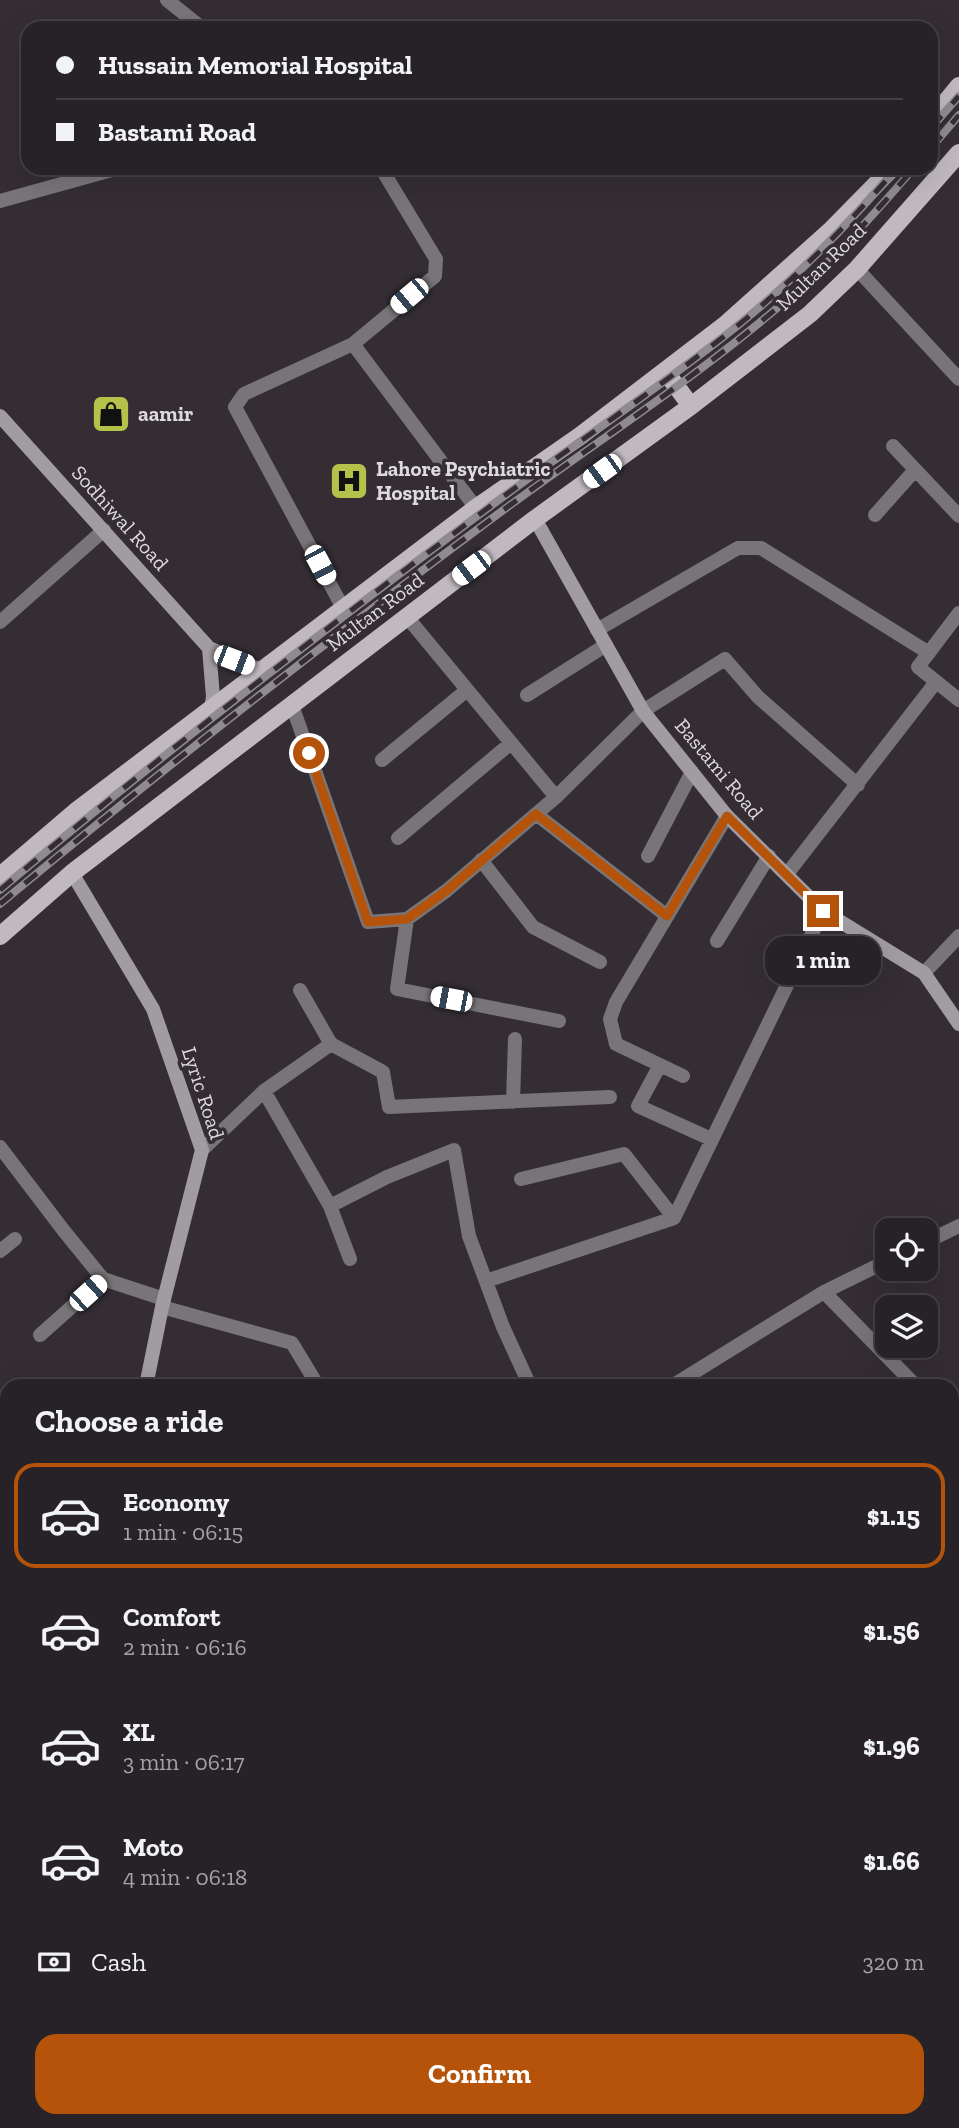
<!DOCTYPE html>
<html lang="en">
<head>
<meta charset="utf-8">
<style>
  :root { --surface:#272227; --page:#2f2a2f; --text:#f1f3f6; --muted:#a4a4a7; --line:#433f44; --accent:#b45309 }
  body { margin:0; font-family:"Zilla Slab",serif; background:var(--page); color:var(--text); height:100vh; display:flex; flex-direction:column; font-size:26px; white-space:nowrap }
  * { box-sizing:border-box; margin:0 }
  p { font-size:23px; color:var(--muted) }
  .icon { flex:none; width:38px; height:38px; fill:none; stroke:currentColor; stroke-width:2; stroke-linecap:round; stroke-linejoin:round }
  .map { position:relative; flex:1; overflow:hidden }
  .sheet { position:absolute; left:0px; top:1379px; width:959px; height:749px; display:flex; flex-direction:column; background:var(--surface); border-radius:21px 21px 0 0; box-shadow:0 7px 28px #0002,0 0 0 2px var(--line) }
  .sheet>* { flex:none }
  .guide { position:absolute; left:21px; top:21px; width:917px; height:154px; border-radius:21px; box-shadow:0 7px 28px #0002,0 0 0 2px var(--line); display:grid; align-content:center; height:154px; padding:0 35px; background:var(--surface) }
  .tools { position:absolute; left:875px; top:1218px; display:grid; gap:14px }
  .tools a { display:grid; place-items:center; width:63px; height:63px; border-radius:14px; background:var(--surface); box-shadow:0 7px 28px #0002,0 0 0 2px var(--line); font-size:35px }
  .end { position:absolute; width:32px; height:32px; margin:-16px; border:9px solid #b45309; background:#fff; box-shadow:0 0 0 4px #fff }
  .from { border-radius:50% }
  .bubble { position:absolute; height:49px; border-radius:21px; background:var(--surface); box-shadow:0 7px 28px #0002,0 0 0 2px var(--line); font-size:23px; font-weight:700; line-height:49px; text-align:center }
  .car { position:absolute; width:21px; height:42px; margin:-21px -10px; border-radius:9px; box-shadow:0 0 5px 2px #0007; background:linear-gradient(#fff 24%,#345 0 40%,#fff 0 76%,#345 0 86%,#fff 0) }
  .guide b { display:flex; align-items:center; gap:24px; height:66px; font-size:26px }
  .guide b+b { border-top:2px solid var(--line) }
  .guide i { width:18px; height:18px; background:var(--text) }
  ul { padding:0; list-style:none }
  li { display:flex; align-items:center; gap:21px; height:105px; margin:0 14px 10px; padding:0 21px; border:4px solid transparent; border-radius:21px }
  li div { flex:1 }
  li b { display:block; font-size:26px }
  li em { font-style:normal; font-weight:700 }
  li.current { border-color:var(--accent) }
  li>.icon { width:63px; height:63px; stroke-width:1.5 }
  h2 { padding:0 35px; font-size:32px; line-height:84px }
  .pay { display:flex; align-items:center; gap:18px; height:77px; padding:0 35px; font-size:26px }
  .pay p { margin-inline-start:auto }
  .action { display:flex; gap:14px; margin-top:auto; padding:14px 35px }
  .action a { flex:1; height:80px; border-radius:21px; background:var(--accent); color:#fff; font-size:28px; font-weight:700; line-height:80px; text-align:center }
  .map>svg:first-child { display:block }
</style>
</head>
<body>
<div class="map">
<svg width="959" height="2128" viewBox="0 0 959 2128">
  <rect width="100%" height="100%" fill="#342e34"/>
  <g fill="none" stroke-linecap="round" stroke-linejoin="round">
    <!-- street -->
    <path stroke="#787578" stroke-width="14" d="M167,0l35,28
      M381,168l55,91 -1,17 -82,68 123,164
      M0,201l119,-33
      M857,269l102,110
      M893,446l66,70
      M875,515l40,-45
      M344,610l-109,-203 9,-13 109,-50
      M959,613l-41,54 41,33
      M407,617l149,180
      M0,622l104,-92
      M597,630l141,-82h23l168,105
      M527,695l79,-50
      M292,705l76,217 39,-3 39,-28 110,-94 87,-86 82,-52 33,38 100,88
      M382,760l85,-70
      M536,814l131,102
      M398,838l113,-95
      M648,856l44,-84
      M481,860l52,67 67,35
      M787,874l149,-192
      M407,919l-10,70 162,32
      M717,941l52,-85
      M924,973l35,-37
      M300,990l31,54 52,28 6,35 221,-10
      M660,1065l-22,41 73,33
      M683,1076l-67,-32 -6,-25 6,-17 111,-186
      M264,1091l66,115 20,53
      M513,1102l2,-63
      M0,1147l64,84 39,48 61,20
      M202,1150l62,-59 67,-47
      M521,1179l103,-25 50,64
      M330,1206l57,-29 67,-27 15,86 34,91 27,59
      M926,1242l33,-16
      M0,1251l15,-12
      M486,1281l188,-63 149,-307
      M824,1292l92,94
      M162,1307l130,36 26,43
      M40,1335l63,-56
      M672,1386l152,-94 63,-31
      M952,1423l7,8
      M0,1432l7,9
      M0,1586l7,5
      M952,1649l7,-8
      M0,1917l7,-7
      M952,1920l7,5
      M0,1979l7,4
      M952,2049l7,-29
      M952,2083l7,2
      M216,2121l12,7
      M547,2121l12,7
      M645,2121l12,7
      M817,2121l14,7
      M34,2128l3,-7
      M128,2128l3,-7
      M377,2128l4,-7
      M574,2128l5,-7
      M785,2128l4,-7
      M933,2128l1,-7"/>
    <!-- secondary -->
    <path stroke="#a19ca1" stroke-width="14" d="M0,416l209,232 43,19 12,2
      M535,519l108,192 84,105 96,95 101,62 35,51
      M209,648l4,49 -2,12
      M72,873l81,136 49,141 -40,157 -16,79
      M0,1674l7,-7"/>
    <!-- primary -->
    <path stroke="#c0bac0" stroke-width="18" d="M931,120l28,-34
      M665,371l26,35
      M0,876l75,-64 401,-304 104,-72 145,-111 105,-94 62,-63
      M0,936l72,-63 463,-354 156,-113 119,-92 47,-45 102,-116"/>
    <!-- rail casing -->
    <g stroke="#908b90" stroke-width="8">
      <path id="rail" d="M931,128l28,-32
        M931,148l28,-33
        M0,890c158,-133 322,-259 488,-382 76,-57 155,-109 230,-167 66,-50 125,-111 179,-173
        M0,904c162,-135 328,-264 498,-390 97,-72 202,-138 293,-218 45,-39 84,-83 123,-128"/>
    </g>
    <!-- rail -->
    <use href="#rail" stroke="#342e34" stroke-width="5" stroke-dasharray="16" stroke-linecap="butt"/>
  </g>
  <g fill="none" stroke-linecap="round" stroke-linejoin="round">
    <!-- route -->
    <path stroke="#b45309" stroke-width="9" d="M309,753l59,169 39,-3 39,-28 90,-77 131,102 60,-100 96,95"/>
  </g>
  <!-- icons -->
  <defs>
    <g id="shop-square" transform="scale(2.0125)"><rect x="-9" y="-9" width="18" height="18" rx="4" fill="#b4c24a" stroke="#342e34"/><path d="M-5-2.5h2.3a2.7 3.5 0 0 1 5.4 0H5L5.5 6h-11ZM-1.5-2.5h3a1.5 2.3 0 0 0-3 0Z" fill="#111"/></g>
    <g id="hospital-square" transform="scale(2.0125)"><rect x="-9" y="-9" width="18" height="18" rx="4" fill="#b4c24a" stroke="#342e34"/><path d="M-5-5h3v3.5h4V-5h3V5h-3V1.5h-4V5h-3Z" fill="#111"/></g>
  </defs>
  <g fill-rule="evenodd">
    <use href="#shop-square" x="111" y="414"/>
    <use href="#hospital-square" x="349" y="481"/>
  </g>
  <g text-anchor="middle" stroke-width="7" stroke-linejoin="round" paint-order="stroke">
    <!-- street labels -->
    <g font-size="21" fill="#dedade" stroke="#342e34">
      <text transform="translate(821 267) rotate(-44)" y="7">Multan Road</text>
      <text transform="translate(120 518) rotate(48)" y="7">Sodhiwal Road</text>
      <text transform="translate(375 612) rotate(-37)" y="7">Multan Road</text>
      <text transform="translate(719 769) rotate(50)" y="7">Bastami Road</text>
      <text transform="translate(203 1093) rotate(72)" y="7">Lyric Road</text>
    </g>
    <!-- poi labels -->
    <g font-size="21" font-weight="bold" fill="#dedade" stroke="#342e34" text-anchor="start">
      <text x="138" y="421">aamir</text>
      <text x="376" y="476">Lahore Psychiatric<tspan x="376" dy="24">Hospital</tspan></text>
    </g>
  </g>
</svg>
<div class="tools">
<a><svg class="icon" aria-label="locate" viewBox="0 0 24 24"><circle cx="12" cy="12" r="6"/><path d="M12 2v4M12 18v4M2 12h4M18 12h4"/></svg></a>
<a><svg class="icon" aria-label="layers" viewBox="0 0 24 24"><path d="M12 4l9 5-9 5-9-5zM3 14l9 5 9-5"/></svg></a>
</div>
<i class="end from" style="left:309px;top:753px"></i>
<i class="end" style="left:823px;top:911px"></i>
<div class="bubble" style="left:765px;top:936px;width:116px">1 min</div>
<i class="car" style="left:409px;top:296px;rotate:230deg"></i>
<i class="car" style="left:602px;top:471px;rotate:234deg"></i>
<i class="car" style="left:320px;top:565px;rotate:152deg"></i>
<i class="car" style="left:471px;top:568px;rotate:233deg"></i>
<i class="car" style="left:234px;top:660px;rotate:111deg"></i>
<i class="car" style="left:451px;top:999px;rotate:281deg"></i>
<i class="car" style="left:88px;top:1293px;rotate:48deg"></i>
<div class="guide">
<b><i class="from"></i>Hussain Memorial Hospital</b>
<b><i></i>Bastami Road</b>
</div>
<section class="sheet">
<h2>Choose a ride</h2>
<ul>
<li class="current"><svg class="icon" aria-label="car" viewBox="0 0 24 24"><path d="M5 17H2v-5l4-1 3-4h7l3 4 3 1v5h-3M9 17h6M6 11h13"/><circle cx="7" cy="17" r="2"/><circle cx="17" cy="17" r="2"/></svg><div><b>Economy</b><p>1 min · 06:15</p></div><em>$1.15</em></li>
<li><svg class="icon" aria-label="car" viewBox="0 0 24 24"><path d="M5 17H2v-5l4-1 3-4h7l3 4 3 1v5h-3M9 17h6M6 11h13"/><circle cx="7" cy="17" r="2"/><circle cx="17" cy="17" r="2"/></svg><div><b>Comfort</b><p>2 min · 06:16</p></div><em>$1.56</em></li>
<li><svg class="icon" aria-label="car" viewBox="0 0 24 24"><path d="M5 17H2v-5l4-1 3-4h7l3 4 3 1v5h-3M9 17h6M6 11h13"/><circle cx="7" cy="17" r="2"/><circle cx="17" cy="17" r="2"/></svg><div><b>XL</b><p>3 min · 06:17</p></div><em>$1.96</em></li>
<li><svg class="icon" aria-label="car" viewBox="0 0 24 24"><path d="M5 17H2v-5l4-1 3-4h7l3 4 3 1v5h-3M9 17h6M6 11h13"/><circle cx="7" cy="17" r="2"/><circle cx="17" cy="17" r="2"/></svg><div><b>Moto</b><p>4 min · 06:18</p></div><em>$1.66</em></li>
</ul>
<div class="pay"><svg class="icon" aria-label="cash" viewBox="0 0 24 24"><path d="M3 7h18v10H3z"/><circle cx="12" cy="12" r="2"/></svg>Cash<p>320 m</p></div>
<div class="action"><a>Confirm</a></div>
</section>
</div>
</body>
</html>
